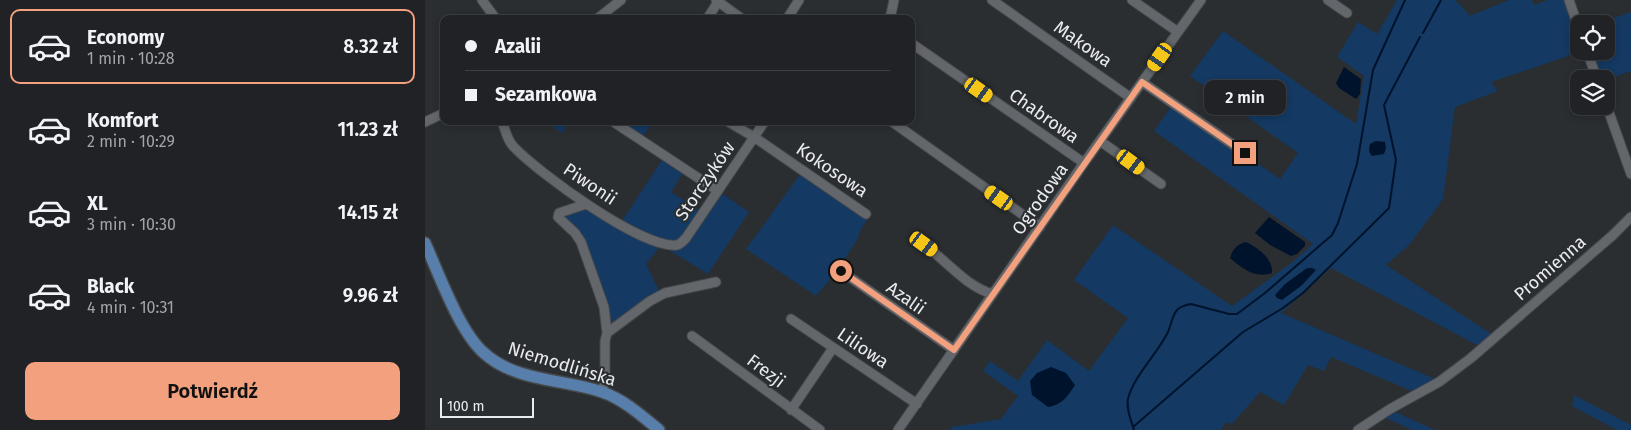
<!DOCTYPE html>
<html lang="pl">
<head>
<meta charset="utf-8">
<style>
  :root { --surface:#202225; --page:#282a2d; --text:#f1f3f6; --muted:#a2a4a7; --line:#3d3f42; --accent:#f2a07e }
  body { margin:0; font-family:"Fira Sans",sans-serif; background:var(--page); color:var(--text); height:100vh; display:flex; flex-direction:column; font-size:19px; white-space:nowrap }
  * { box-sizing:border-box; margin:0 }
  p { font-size:16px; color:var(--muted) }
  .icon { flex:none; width:28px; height:28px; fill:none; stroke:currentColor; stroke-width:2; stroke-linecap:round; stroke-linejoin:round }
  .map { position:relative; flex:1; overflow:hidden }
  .panel { display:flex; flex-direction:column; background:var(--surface); width:425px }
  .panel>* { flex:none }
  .hud { position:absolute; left:15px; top:15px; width:475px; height:110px; border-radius:10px; box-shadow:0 2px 8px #0003,0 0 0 1px var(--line); display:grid; align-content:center; height:110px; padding:0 25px; background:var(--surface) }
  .tools { position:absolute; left:1145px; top:15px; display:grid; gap:10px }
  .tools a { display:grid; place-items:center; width:45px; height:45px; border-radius:10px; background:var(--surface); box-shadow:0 2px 8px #0003,0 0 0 1px var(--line); font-size:25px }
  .scale { position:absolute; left:15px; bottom:12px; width:94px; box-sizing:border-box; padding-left:5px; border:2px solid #e9ebed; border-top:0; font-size:14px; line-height:18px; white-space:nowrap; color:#e9ebed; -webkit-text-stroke:4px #2b2e31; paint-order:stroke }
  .end { position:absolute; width:22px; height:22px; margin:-11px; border:6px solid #f2a07e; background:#111; box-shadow:0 0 0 2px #111 }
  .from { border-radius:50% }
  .bubble { position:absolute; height:35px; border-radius:10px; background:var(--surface); box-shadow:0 2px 8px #0003,0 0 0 1px var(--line); font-size:16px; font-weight:600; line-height:35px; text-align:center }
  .car { position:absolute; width:15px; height:30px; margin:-15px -8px; border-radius:6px; box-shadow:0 0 4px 1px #0007; background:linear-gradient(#f5c518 24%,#345 0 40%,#f5c518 0 76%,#345 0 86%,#f5c518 0) }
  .hud b { display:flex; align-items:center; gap:18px; height:48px; font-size:19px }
  .hud b+b { border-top:1px solid var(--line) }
  .hud i { width:12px; height:12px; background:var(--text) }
  ul { padding:9px 0 0; list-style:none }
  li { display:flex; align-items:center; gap:15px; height:75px; margin:0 10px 8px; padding:0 15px; border:2px solid transparent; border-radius:10px }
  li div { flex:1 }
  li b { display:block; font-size:19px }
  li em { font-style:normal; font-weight:600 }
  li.current { border-color:var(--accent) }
  li>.icon { width:45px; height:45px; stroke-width:1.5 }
  .cta { display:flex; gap:10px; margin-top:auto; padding:10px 25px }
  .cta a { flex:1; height:58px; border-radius:10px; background:var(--accent); color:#111; font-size:20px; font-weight:600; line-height:58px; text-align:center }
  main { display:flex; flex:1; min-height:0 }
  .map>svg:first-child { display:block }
</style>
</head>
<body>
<main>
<section class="panel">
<ul>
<li class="current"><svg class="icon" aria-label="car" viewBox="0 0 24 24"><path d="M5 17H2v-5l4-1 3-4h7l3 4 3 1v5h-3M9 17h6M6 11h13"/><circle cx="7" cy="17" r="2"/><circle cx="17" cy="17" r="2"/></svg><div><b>Economy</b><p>1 min · 10:28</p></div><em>8.32 zł</em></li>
<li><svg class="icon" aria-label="car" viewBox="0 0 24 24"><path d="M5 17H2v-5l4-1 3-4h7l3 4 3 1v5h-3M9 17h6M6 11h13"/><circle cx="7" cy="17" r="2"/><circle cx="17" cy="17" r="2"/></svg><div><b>Komfort</b><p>2 min · 10:29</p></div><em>11.23 zł</em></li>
<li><svg class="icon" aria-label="car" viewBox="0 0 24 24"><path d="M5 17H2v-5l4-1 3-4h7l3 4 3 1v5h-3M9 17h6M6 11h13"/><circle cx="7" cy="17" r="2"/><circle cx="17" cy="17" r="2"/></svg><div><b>XL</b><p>3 min · 10:30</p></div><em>14.15 zł</em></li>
<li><svg class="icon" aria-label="car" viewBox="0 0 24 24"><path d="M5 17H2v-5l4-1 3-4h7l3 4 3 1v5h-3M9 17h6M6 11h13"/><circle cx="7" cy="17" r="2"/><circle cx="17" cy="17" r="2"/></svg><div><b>Black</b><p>4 min · 10:31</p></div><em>9.96 zł</em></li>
</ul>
<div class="cta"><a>Potwierdź</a></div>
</section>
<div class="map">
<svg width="1206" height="430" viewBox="0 0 1206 430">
  <rect width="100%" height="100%" fill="#2b2e31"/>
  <!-- green -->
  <path fill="#143962" d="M972,0h58l13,13 1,3 40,-16h23l2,5 14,-5h16l15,41v10h4l-92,31 7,9 -43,16 -12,92 -33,45 -24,21 107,70 -16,10 -146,-77 -50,45 154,66 -21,13 -83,-35 -7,14 -16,-6 -24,40 -24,-13 -28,32 -6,-2 -5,8h-271l2,-3 49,-8 17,-23 -35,-25 7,-10 28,20 29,-41 42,31 39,-53 -54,-38 39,-55 119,81 58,-42 23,-20 -159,-113 19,-27 107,75 18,-26 -108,-77 33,-45 133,93 8,-48 -27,-19 21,-35 19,12z
    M1206,12v59l-25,9 -6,-1 -8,-28h14v-27h-10z
    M120,121h25l-8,12z
    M191,121h38l-13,17z
    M237,160l20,14 -11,18 32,21 15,-22 31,21 -41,62 -47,-29 -15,19 15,31 -54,38 -26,-91 -22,-29 27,-9 34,20z
    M379,169l67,45 -10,15 -4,11 -20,31 -21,25 -70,-47z
    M1149,395l57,30v5h-14l-45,-24z
    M968,411l42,19h-23l-28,-13z"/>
  <!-- water -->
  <path fill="#00132c" d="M919,67l17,12 -1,15 -4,5 -17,-11 -3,-5z
    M951,141l9,1 1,6 -2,6 -12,2c-4,-4 -3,-7 -2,-12z
    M844,217l36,25v4l-8,8 -6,2 -21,-11 -15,-12z
    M821,242c12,6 27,16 26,31 -18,6 -30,-5 -42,-15 3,-9 7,-14 16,-16z
    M882,268h5l4,2 -15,16 -19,14 -5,-2 -2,-3 10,-11z
    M626,367l15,6 9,12c-7,11 -13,20 -27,22l-16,-12 -2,-14 7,-8z"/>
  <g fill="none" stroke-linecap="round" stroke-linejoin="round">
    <!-- stream -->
    <path stroke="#00132c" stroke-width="2" d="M998,33l18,-33
      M708,427l110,-95 40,-24 20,-15 86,-85 7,-48 -12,-55 36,-68
      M709,430c-3,-10 -8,-21 -6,-31 5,-22 30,-46 40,-67 3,-7 4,-16 9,-22 4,-4 8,-5 14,-6l38,10h8l28,-21 67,-58 6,-12 19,-59 16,-94 32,-70"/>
    <!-- minor casing -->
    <g stroke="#46494c" stroke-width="11">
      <path id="minor" d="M57,0l14,19
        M291,0l26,19
        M567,0l139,98
        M707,0l46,32
        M903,0l19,13
        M1144,0l10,29
        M172,19l24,-19
        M282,19l11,-17
        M362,19l12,-19
        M465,19l4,-19
        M486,43l173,120
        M1162,51l10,28
        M717,82l103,71
        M1181,104l25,70
        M77,121c3,8 5,19 11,25 23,25 130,104 164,99 4,-1 6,-4 9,-7l79,-117
        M187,121l106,70
        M302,121l27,16 112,77
        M466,121l149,106
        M0,122l19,-9
        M675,141l61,43
        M161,204l-27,9 -1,4 17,16 6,9 23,65 3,26 -2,8v40l-3,11
        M499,244c21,16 44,44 69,50
        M416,271l113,79
        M366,319l126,85
        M182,333l43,-32 15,-8 51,-11
        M267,336l128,94
        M366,410l42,-62
        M473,430l186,-267 117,-163
        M933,430l32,-21 49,-27 32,-24 142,-123 18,-18"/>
    </g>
    <!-- major casing -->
    <g stroke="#46494c" stroke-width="14">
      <path id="major" d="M0,243c14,31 34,88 59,110 32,29 80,26 118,39 21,7 40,24 57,38"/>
    </g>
    <!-- minor -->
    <use href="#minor" stroke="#63666a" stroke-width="9"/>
    <!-- major -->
    <use href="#major" stroke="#587eab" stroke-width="11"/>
  </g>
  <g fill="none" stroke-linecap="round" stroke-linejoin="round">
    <!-- route -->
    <path stroke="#f2a07e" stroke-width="6" d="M416,271l113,79 188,-268 103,71"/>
  </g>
  <g text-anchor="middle" stroke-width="4" stroke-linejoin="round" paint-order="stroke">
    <!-- street labels -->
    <g font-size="18" fill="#e9ebed" stroke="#2b2e31">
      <text transform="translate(658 44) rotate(35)" y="6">Makowa</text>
      <text transform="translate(619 116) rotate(35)" y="6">Chabrowa</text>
      <text transform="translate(407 170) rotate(34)" y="6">Kokosowa</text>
      <text transform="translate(280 181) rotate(-56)" y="6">Storczyków</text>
      <text transform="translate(165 184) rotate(34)" y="6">Piwonii</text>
      <text transform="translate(615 199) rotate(-55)" y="6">Ogrodowa</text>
      <text transform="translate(1125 268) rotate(-41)" y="6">Promienna</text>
      <text transform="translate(481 298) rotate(35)" y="6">Azalii</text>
      <text transform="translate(438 348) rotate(34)" y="6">Liliowa</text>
      <text transform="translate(137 364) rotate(17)" y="6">Niemodlińska</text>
      <text transform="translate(341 371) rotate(37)" y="6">Frezji</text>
    </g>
  </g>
</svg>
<div class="tools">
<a><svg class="icon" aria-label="locate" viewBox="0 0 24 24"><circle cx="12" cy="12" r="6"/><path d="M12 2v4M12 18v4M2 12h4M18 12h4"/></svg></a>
<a><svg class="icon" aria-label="layers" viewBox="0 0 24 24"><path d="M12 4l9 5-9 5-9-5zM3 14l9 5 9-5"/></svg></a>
</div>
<div class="scale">100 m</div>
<i class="end from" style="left:416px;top:271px"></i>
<i class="end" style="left:820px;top:153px"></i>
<div class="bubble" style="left:779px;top:80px;width:82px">2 min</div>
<i class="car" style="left:735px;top:57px;rotate:215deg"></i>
<i class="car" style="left:554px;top:90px;rotate:125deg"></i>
<i class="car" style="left:706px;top:162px;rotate:126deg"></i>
<i class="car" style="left:574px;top:198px;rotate:305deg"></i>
<i class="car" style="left:499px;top:244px;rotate:126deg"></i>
<div class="hud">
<b><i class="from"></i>Azalii</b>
<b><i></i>Sezamkowa</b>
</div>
</div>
</main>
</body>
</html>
